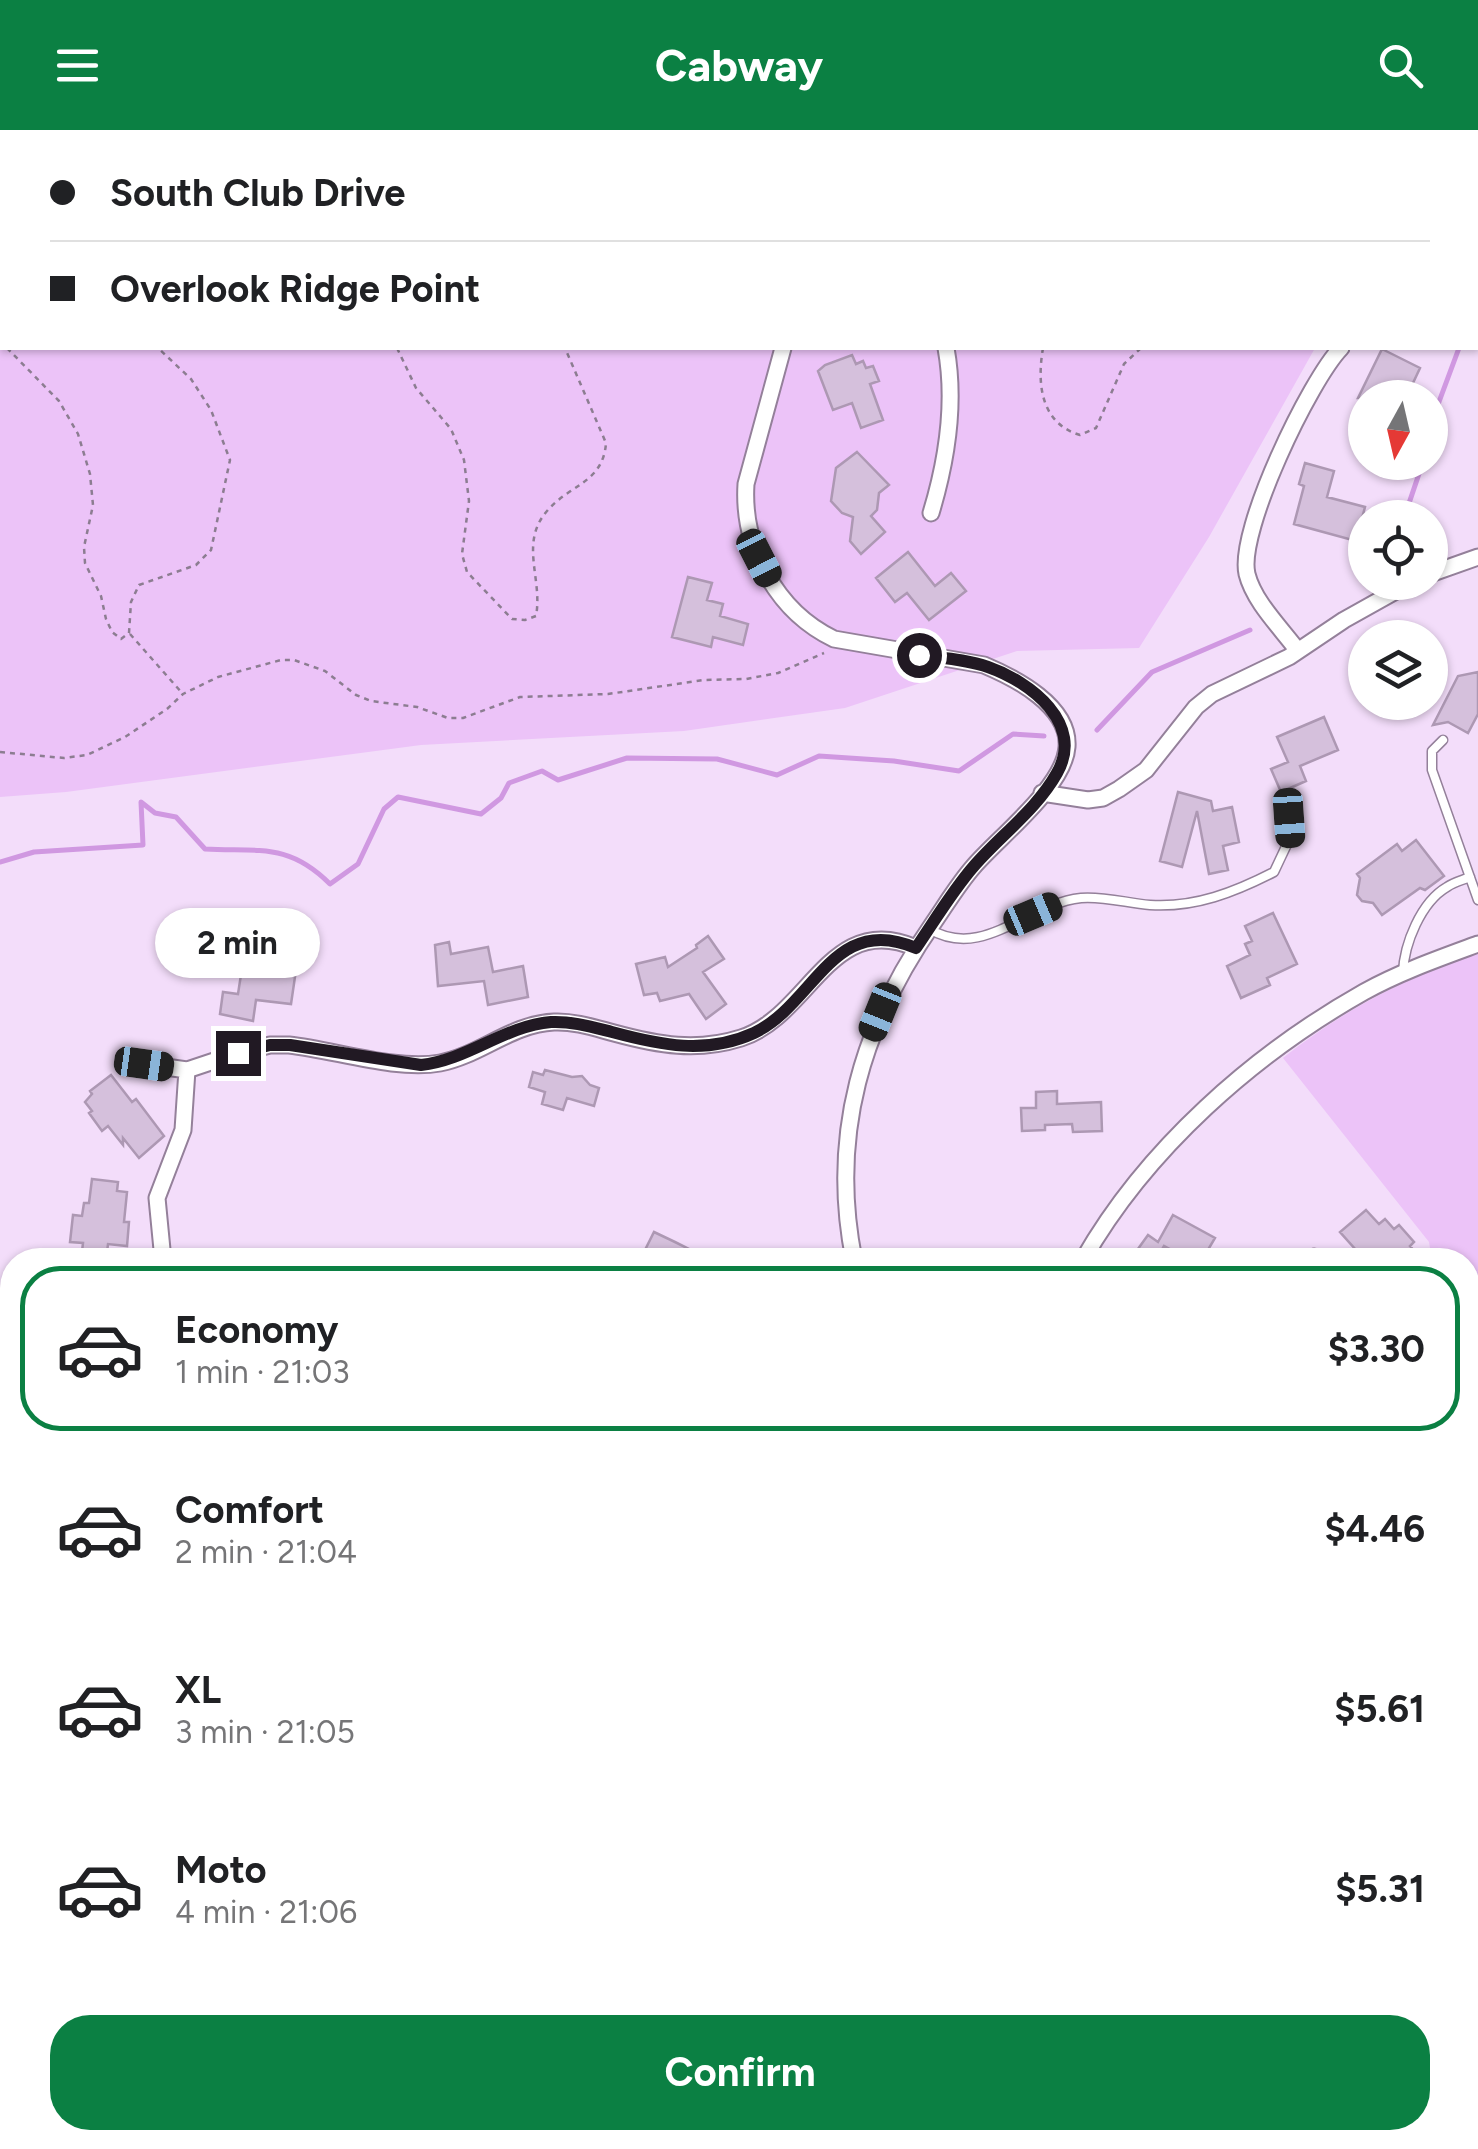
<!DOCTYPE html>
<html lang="en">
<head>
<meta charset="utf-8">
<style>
  :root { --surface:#fff; --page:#f2f2f2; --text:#202124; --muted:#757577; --line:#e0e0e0; --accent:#0b8043 }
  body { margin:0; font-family:Figtree,sans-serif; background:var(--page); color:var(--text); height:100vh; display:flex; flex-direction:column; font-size:38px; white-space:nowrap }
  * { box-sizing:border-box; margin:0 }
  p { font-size:32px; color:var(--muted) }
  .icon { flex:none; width:55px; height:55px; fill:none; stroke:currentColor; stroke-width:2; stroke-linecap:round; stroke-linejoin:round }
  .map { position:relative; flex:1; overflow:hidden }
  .side { position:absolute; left:0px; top:1118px; width:1480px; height:902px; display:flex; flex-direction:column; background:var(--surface); border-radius:40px 40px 0 0; box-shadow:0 2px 8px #0004 }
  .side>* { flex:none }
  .hud { position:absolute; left:0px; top:0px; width:1480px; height:220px; box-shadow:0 2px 8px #0004; display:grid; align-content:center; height:220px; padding:0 50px; background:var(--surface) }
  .needle { width:65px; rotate:188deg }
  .fabs { position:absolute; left:1348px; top:250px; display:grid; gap:20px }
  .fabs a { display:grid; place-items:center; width:100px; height:100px; border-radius:50%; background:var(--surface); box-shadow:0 2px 8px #0004; font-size:50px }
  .end { position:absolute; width:45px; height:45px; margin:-22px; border:12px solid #211923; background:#fff; box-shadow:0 0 0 5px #fff }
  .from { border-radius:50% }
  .bubble { position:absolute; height:70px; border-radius:35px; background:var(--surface); box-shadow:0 2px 8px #0004; font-size:32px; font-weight:700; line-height:70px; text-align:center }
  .car { position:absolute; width:30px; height:60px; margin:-30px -15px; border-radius:12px; box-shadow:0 0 8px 2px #0007; background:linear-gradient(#222 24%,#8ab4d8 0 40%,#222 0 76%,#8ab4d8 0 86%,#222 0) }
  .hud b { display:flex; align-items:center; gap:35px; height:95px; font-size:38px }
  .hud b+b { border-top:2px solid var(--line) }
  .hud i { width:25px; height:25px; background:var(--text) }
  ul { padding:18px 0 0; list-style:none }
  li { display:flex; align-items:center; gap:30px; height:165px; margin:0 20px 15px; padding:0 30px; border:5px solid transparent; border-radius:40px }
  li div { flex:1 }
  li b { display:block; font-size:38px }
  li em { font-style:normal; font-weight:700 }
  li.current { border-color:var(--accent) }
  li>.icon { width:90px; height:90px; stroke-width:1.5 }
  .action { display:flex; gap:20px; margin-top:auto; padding:20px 50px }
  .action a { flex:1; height:115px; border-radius:40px; background:var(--accent); color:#fff; font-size:40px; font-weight:700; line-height:115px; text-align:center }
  header { display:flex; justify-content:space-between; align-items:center; height:130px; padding:0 50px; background:var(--accent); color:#fff; font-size:45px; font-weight:700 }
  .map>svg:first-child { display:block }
</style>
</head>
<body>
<header><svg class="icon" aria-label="menu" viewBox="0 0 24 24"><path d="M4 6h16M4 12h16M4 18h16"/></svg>Cabway<svg class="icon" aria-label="search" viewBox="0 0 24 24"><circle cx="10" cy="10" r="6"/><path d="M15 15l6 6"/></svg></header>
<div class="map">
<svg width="1478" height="2019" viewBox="0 0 1478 2019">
  <rect width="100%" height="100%" fill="#f3ddfa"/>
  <!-- green -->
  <path fill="#ecc3f8" d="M0,0h1478v92v-90h-1476v216h1313l-106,189 -70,111 -122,3 -172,57 -161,23 -263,14 -355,47 -66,5z
    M1478,824v1195h-1087l2,-11h1075v-878h-36l-3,-18 -146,-184c58,-46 123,-82 195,-104z"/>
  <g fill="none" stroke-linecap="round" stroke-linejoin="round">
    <!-- stream -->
    <path stroke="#d098e1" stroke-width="5" d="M1430,296l29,-78
      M1404,388l19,-56
      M1374,459l6,-7
      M1097,600l55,-58 98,-42
      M0,732l34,-10 109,-7 -2,-43 14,11 21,4 29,32c53,3 83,-7 125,35l28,-20 26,-55 14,-12 83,17 20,-16 8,-15 33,-12 16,9 69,-22 90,1 60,16 42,-19 75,5 65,10 54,-37 31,2"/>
  </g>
  <!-- building -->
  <path fill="#d5c0dc" stroke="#ad98b3" stroke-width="2.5" d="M1382,219l38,19 -14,30h-48z
    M852,225l4,9 7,-3 3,7 7,-2 6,15 -9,3 13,36 -22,8 -9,-25 -19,7 -15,-39 7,-6z
    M857,322l32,33 -10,8 -2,17 -6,6 14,16 -24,22 -11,-13 3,-24 -11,-4 -11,-12 5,-33z
    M1305,333l29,8 -7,26 38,10 -9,34 -62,-17 10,-38 -5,-2z
    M908,422l27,34 16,-13 15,18 -37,29 -22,-27 -12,9 -19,-24z
    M688,447l24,6 -5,17 16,4 -3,12 28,8 -5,21 -30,-8 -2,10 -39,-10z
    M1478,542v42l-10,19 -20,-11 -15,3 25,-49z
    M1324,587l14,33 -38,16 6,15 -25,11 -10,-23 17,-7 -11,-25z
    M1178,662l33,9 2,10 19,-4 7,35 -16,4 5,24 -19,4 -12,-63 -15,56 -22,-6z
    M1416,710l28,36 -19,14 -5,-2 -38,27 -9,-12 -11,-2 -5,-6 3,-17 -3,-4 40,-30 5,7z
    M1273,783l24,51 -30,14 3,7 -29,13 -14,-32 23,-11 -5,-11 7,-3 -7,-15z
    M708,806l16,23 -21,13 23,32 -20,15 -17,-25 -29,7 -3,-8 -13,2 -8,-31 29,-7 3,10 29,-19 -1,-3z
    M449,812l2,12 37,-7 5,25 30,-6 5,31 -40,8 -4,-24 -46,5 -3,-41z
    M243,832l53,8 -5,34 -35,-4 -3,21 -33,-7 3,-22 15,2z
    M545,940l27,7 10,-1 8,9 9,3 -5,18 -27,-8 -4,12 -21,-6 3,-12 -16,-5 4,-15 10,3z
    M111,945l21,27 4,-3 28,37 -25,22 -16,-20v7l-15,-19 -6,5 -13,-18 3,-2 -7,-9 7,-8 -2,-3z
    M1057,961v13l44,-2 1,29 -29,1 -1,-8 -27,1v5l-23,1 -1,-23h15v-16z
    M92,1049l26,3 -1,9 10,1 -3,30h5l-2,24 -19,-2 -2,16h-25l2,-17 -13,-1 3,-27 9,1 2,-13h5z
    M1366,1080l13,14 6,-5 9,10 5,-4 15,17 -4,4 12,14h-57l-25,-28z
    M1173,1085l42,23 -13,22h-12l-26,-14 -8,14h-26l18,-25 10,7z
    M654,1102l21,10 36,18h-71z"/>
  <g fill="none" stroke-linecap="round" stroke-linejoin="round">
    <!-- service casing -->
    <g stroke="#94809a" stroke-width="11">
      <path id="service" d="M1443,610l-11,11v19l46,130
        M929,799c55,32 97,-25 152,-31 22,-2 46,5 69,7 45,3 85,-13 124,-33l16,-34 -1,-20
        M1403,843c1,-29 18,-71 44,-86 7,-5 16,-7 23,-10
        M1468,1564l10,-8
        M0,1646l12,2
        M1468,1991l1,28"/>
    </g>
    <!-- minor casing -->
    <g stroke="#94809a" stroke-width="19">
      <path id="minor" d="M685,0l3,2
        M841,2l3,-2
        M783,218l-37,136c-4,63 30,127 88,155l150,26c31,13 86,41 83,82 -3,40 -67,89 -93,119 -15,17 -27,37 -40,56 -72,103 -105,213 -80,338
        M931,383c16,-53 25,-110 15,-165
        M1430,444l48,-17
        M1298,521c-17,-23 -44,-49 -51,-77 -10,-43 63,-194 94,-226
        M1042,663l46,7 15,-2 16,-9 27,-19 50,-63 16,-13 77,-37 55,-37 68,-38
        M144,934l43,6 51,-17 32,-8h19c46,5 107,26 151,18 41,-8 71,-39 114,-41 20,-1 41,6 60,11 44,12 83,19 127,5 69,-22 89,-128 175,-90
        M163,1130l-6,-62 26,-68 4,-60
        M1083,1130c63,-111 171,-206 281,-268 36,-20 76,-34 114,-48
        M1312,1130l2,-3
        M383,2019l2,-11"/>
    </g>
    <!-- path -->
    <path stroke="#8c7d91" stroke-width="2.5" stroke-dasharray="5 5" stroke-linecap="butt" d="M101,0l1,2
      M1331,0l2,2
      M1445,0l3,2
      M319,2v-2
      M477,2l1,-2
      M1049,2v-2
      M0,210l2,3
      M7,218l52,53 19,33 12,40 3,31 -9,42 1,16 16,33 5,23 6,13 9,7 8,-6 2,-31 8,-17 57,-20 15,-15 19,-90 -19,-50 -20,-31 -33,-31
      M397,218l19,40 35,41 13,31 5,41 -7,53 5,18 45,47 13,1 11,-4c7,-37 -17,-73 11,-105 23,-27 56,-28 59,-68l-41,-95
      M1043,218c-6,35 -3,75 37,87l16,-7 28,-64 17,-16
      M130,504l53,60
      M0,622l64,6 23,-3 38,-18 42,-28 16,-15 35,-17 63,-17h13l31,11 31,24 15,6 46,6 31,11h15l57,-21 88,-3 96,-14 42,-1 32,-6 46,-20
      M1468,1291l10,23
      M1468,1529l10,-6
      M563,2008l6,11
      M792,2008l7,11
      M1066,2008l4,11
      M1404,2008l2,11
      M408,2019l2,-11"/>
    <!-- service -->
    <use href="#service" stroke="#fff" stroke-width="8"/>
    <!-- minor -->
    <use href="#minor" stroke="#fff" stroke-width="15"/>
  </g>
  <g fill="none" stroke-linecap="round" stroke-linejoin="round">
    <!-- route -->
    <path stroke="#211923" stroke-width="12" d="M238,923l32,-8h20l131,20c47,-5 83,-39 130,-43 21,-1 41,5 61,10 48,13 94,23 142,1 61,-29 79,-121 162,-85 19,-28 37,-58 58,-82 27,-31 63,-57 83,-93 28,-49 -26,-91 -69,-106 -22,-8 -47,-9 -69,-12"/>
  </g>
</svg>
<div class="fabs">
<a><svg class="needle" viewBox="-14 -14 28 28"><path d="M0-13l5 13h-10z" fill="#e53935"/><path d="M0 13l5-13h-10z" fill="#757577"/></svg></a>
<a><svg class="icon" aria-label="locate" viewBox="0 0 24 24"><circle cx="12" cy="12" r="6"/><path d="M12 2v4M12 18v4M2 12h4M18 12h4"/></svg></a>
<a><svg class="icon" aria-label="layers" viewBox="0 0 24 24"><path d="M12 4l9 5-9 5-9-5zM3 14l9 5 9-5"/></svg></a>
</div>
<i class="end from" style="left:919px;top:525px"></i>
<i class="end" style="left:238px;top:923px"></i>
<div class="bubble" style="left:155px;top:778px;width:165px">2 min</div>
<i class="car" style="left:759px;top:428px;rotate:153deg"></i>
<i class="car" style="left:1289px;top:688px;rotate:176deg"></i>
<i class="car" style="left:1033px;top:784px;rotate:67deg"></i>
<i class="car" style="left:880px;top:882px;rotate:202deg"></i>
<i class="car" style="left:144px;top:934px;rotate:98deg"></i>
<div class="hud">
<b><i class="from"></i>South Club Drive</b>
<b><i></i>Overlook Ridge Point</b>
</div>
<section class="side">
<ul>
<li class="current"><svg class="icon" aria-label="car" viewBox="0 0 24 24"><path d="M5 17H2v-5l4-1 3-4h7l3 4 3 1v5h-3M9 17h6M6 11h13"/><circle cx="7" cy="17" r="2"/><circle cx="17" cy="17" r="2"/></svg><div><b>Economy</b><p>1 min · 21:03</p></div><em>$3.30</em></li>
<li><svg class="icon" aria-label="car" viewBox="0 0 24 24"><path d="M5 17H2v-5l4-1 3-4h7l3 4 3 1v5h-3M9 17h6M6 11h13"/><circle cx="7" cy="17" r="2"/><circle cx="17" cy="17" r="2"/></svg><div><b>Comfort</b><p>2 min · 21:04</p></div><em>$4.46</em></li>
<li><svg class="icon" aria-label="car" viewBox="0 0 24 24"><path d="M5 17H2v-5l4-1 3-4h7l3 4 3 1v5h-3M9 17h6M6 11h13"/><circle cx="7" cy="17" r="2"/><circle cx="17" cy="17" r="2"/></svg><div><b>XL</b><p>3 min · 21:05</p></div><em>$5.61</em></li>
<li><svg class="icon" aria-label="car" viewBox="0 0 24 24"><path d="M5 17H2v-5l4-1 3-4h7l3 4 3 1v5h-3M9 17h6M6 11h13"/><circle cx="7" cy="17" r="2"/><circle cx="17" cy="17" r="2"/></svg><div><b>Moto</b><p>4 min · 21:06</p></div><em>$5.31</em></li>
</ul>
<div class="action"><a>Confirm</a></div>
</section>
</div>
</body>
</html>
